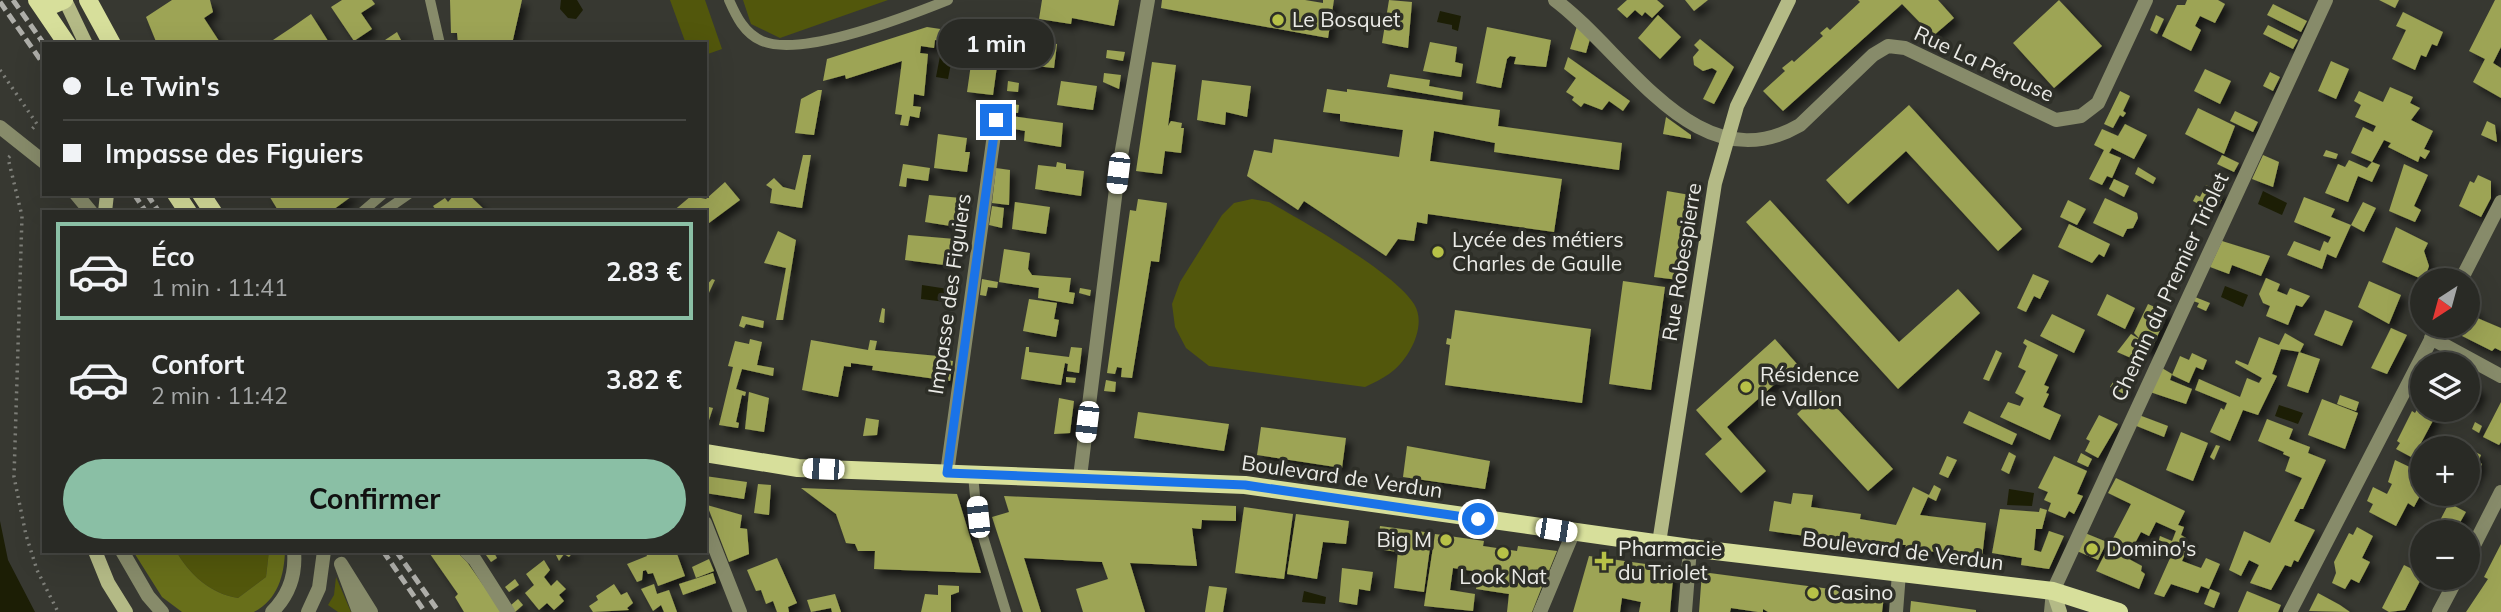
<!DOCTYPE html>
<html lang="fr">
<head>
<meta charset="utf-8">
<style>
  :root { --surface:#292a25; --page:#353632; --text:#f1f3f6; --muted:#a5a7a7; --line:#454642; --accent:#8abfa5 }
  body { margin:0; font-family:Mulish,sans-serif; background:var(--page); color:var(--text); height:100vh; display:flex; flex-direction:column; font-size:26px; white-space:nowrap }
  * { box-sizing:border-box; margin:0 }
  p { font-size:23px; color:var(--muted) }
  .icon { flex:none; width:38px; height:38px; fill:none; stroke:currentColor; stroke-width:2; stroke-linecap:round; stroke-linejoin:round }
  .map { position:relative; flex:1; overflow:hidden }
  .details { position:absolute; left:42px; top:210px; width:665px; height:343px; display:flex; flex-direction:column; background:var(--surface); border-radius:0px; box-shadow:0 7px 28px #0002,0 0 0 2px var(--line) }
  .details>* { flex:none }
  .hud { position:absolute; left:42px; top:42px; width:665px; height:154px; border-radius:0px; box-shadow:0 7px 28px #0002,0 0 0 2px var(--line); display:grid; align-content:center; height:154px; padding:0 21px; background:var(--surface) }
  .needle { width:46px; rotate:216deg }
  .buttons { position:absolute; left:2410px; top:268px; display:grid; gap:14px }
  .buttons a { display:grid; place-items:center; width:70px; height:70px; border-radius:50%; background:var(--surface); box-shadow:0 7px 28px #0002,0 0 0 2px var(--line); font-size:35px }
  .end { position:absolute; width:32px; height:32px; margin:-16px; border:9px solid #1a73e8; background:#fff; box-shadow:0 0 0 4px #fff }
  .from { border-radius:50% }
  .bubble { position:absolute; height:49px; border-radius:24px; background:var(--surface); box-shadow:0 7px 28px #0002,0 0 0 2px var(--line); font-size:23px; font-weight:700; line-height:49px; text-align:center }
  .car { position:absolute; width:21px; height:42px; margin:-21px -10px; border-radius:9px; box-shadow:0 0 5px 2px #0007; background:linear-gradient(#fff 24%,#345 0 40%,#fff 0 76%,#345 0 86%,#fff 0) }
  .hud b { display:flex; align-items:center; gap:24px; height:66px; font-size:26px }
  .hud b+b { border-top:2px solid var(--line) }
  .hud i { width:18px; height:18px; background:var(--text) }
  ul { padding:12px 0 0; list-style:none }
  li { display:flex; align-items:center; gap:21px; height:98px; margin:0 14px 10px; padding:0 7px; border:4px solid transparent; border-radius:0px }
  li div { flex:1 }
  li b { display:block; font-size:26px }
  li em { font-style:normal; font-weight:700 }
  li.current { border-color:var(--accent) }
  li>.icon { width:63px; height:63px; stroke-width:1.5 }
  .button { display:flex; gap:14px; margin-top:auto; padding:14px 21px }
  .button a { flex:1; height:80px; border-radius:42px; background:var(--accent); color:#111; font-size:28px; font-weight:700; line-height:80px; text-align:center }
  .map>svg:first-child { display:block }
</style>
</head>
<body>
<div class="map">
<svg width="2501" height="612" viewBox="0 0 2501 612">
  <defs>
    <filter id="shadow"><feDropShadow dx="5.5" dy="5.5" stdDeviation="3.5" flood-color="#0009"/></filter>
  </defs>
  <rect width="100%" height="100%" fill="#373831"/>
  <!-- green -->
  <path fill="#52570c" d="M670,0h35l17,49 -17,6v-11h-19z
    M743,0h145l-108,38 -29,-14z
    M1252,199l17,3c35,20 125,70 145,102 14,22 -6,57 -25,70 -7,5 -16,9 -24,13l-156,-21 -23,-18 -11,-21 -3,-23 8,-22 42,-67 12,-12z
    M176,551h93l-3,26 -28,21c-27,-4 -49,-24 -62,-47z
    M336,577l15,35h-13l-10,-7 6,-10z"/>
  <!-- forest -->
  <path fill="#686f1a" d="M133,551h43c13,23 35,43 62,47l28,-21 3,-26h16c-1,25 -7,48 -31,61h-72l-20,-15z"/>
  <!-- water -->
  <path fill="#1c1e05" d="M561,0h16l6,10 -7,9 -8,-1 -8,-9z
    M1440,11l21,5 -3,15 -6,-2v-4l-15,-3z
    M940,56l12,2 -4,21 -12,-2z
    M2263,191l24,12 -5,12 -24,-11z
    M922,285l26,4 -2,13 -25,-3z
    M2225,286l23,9 -5,12 -22,-10z
    M2279,405l24,8 -5,11 -23,-8z
    M2009,489l25,4 -2,13 -25,-1z
    M0,521l8,39 27,52h-35z
    M1304,591l22,6 -1,7 -23,-2z"/>
  <!-- building -->
  <path fill="#9da455" filter="url(#shadow)" d="M172,0h38l3,12 -9,6 17,26h-64l-11,-27z
    M342,0h30l3,4 -14,9 11,16 -18,12 -23,-34z
    M450,0h72l-10,44h-54l-1,-11h-6z
    M1042,0h77l-5,26 -42,-8 -1,6 -32,-5z
    M1162,0h143l18,3v-3h11l-6,38 -167,-30z
    M1389,0l23,2 -4,46 -26,-5z
    M1627,0h30l7,6 -12,12 -7,-6 -3,4 -7,-6 -8,8 -10,-9z
    M1685,0h23l-14,11z
    M1858,0h80l16,18 -21,18 -31,-32 -119,107 -20,-20 22,-20 -3,-3 10,-8 2,2 29,-26 -3,-3 7,-6 3,3 30,-28z
    M2059,0l43,46 -48,42 -41,-45z
    M2187,0h31l7,4 -10,19 -15,-7 -5,10 6,4 -10,21 -29,-15 15,-31h8z
    M2379,0h20l-4,8z
    M2495,0h6v47l-8,16 8,5v30l-28,-16 12,-23 -16,-8z
    M2273,4l34,17 -6,11 -34,-17z
    M2403,12l40,20 -6,14 -5,-2 -6,13 -5,-2 -6,15 -23,-11 14,-29 -10,-4z
    M311,14l19,30h-63l24,-16z
    M1658,15l23,22 -21,22 -22,-21z
    M2156,15l8,4 -7,15 -7,-4z
    M2268,25l30,15 -5,9 -30,-15z
    M1577,26l13,13 -4,14 -16,-4z
    M927,27l20,3 -3,11 -9,-1 -1,8 -13,-2 -1,7 8,1 -4,42 -10,-2 -1,12 8,1 -2,11 -9,-2 -2,10 -8,-1 2,-10 -7,-1 7,-53 -56,18 -1,-4 -22,6 4,-22z
    M1487,27l64,13 -5,27 -32,-3 2,-7 -6,-1 -3,3 -6,29 -25,-5z
    M397,32l6,12h-24z
    M1700,39l34,28 -20,37 -11,-5 14,-28 -5,-3 -9,3 -9,-6 -1,-8 6,-7 -5,-5z
    M1029,41l28,3 -3,24 -28,-3z
    M1430,42l27,5 -2,15 8,2 -2,13 -38,-6z
    M974,43l31,4 -3,20 -5,-1 -4,29 -26,-3z
    M1107,50l18,2 -2,9 -17,-3z
    M1568,57l62,44 -7,10 -14,-10 -7,9 -18,-7 -3,4 -9,-7 2,-3 -8,-5 10,-14 -12,-9z
    M2331,61l18,8 -13,30 -18,-8z
    M1152,62l24,3 -8,61 3,-5 11,2 -1,5h3l-3,25 -16,-2 -3,23 -26,-3z
    M2205,69l26,12 -11,23 -26,-13z
    M2270,72l10,5 -7,14 -10,-5z
    M1104,73l17,2 -2,14 -16,-7z
    M1390,74l40,6 -1,6 34,6 -1,8 -75,-13z
    M1202,80l49,6 -4,31 -21,-5 -1,13 -28,-5z
    M1008,81l11,2 -1,9 -11,-1z
    M1061,81l36,5 -4,24 -36,-5z
    M2390,87l23,10 -3,6 10,5 -9,12 22,11 -9,18 6,2 -5,8 -5,-3 -2,6 -30,-15 3,-4 -7,-3 -12,22 -21,-9 12,-26 10,5 3,-6 -21,-9 6,-12 -7,-4 5,-10 24,11z
    M1327,89l20,3v-3l153,21 -2,16 124,17 -3,27 -125,-18 1,-9 -61,-12 -4,30 132,18 -8,53 -126,-18 -1,10 -10,-2 -3,19 -16,-2 -12,17 -82,-55 -6,9 -51,-34 7,-26 18,3 2,-14 125,18 4,-27 -63,-9v-7l-17,-2z
    M818,90h4l-8,45 -19,-2 6,-34z
    M2120,91l10,5 -7,15 3,2 -3,4 -3,-2 -7,13 -9,-4z
    M1005,103l14,2 -1,8 -14,-1z
    M1909,105l113,124 -24,22 -92,-100 -58,53 -22,-24z
    M2198,108l37,18 -11,28 -39,-20z
    M2235,111l23,11 -5,10 -23,-11z
    M1011,116l52,7 -2,24 -37,-6 1,-10 -16,-3z
    M1666,117l25,18v4l-28,-5z
    M2487,121l8,4 2,17 -16,-7z
    M2125,124l22,11 -13,24 -22,-11 -3,5 12,5 -9,20 -5,-2 -5,9 -13,-6 15,-29 -10,-5 8,-16 16,7z
    M938,134l29,4 -2,14h5l-3,20 -33,-4z
    M2326,150l12,4 -2,5 -13,-3z
    M803,155h8l-9,53 -32,-5 2,-14 -6,-4 8,-7 9,9 12,3z
    M2222,155l17,8 -5,9 -17,-8z
    M2263,155l16,7 -6,25 -21,-8z
    M2349,160l18,8 5,-6 8,3 -8,17 -14,-6 -10,26 -23,-9 13,-29 7,3z
    M1057,162l9,2v5l18,2 -3,25 -46,-7 3,-24 18,2z
    M903,164l27,4 -2,13 -21,-3 -1,9 -7,-1z
    M2404,164l24,11 -14,31 7,4 -6,12 -26,-11z
    M2138,167l18,11 -3,6 -18,-10z
    M996,168l14,2 -1,35 -17,-2z
    M2478,175l13,6v17l-10,19 -22,-11 11,-25 4,2z
    M2114,179l15,7 -5,11 -15,-8z
    M725,182l15,18 -35,26v-14h-33l19,-16 15,3z
    M2206,185l18,9 -5,12 -10,-5 -3,7 -13,-7 3,-6 4,2z
    M1667,191l23,4 -11,85 -25,-3z
    M268,194h87l-25,18h-51z
    M455,194h13l19,18h-54l3,-2 -3,-4 12,-8 3,4z
    M929,195l32,3 -4,29 -32,-5z
    M2304,197l31,12 -4,8 20,8 12,-23 13,6 -12,24 -13,-7 -15,33 -9,-4 -5,15 -35,-14 7,-14 26,10 4,-10 4,2 3,-6 -37,-15z
    M2105,198l32,15 1,5 -5,10 -6,1 -4,8 -30,-14z
    M1138,199l29,4 -8,59 -8,-1 -19,117 -11,-1 1,-9 -5,-1 -2,7 -8,-1 23,-163 6,1z
    M1770,200l129,142 59,-53 22,24 -82,76 -152,-167z
    M2068,200l18,9 -9,16 -17,-8z
    M1015,202l35,5 -4,27 -34,-5z
    M992,206l12,2 -2,20 -13,-3z
    M2069,224l41,20 -6,13 -5,-3 -7,9 -34,-16z
    M2396,227l32,16 -4,8 5,15 -5,14 -42,-18z
    M778,231l18,9 -13,80h-7l10,-52 -22,-5z
    M908,235l47,4 -3,27 -47,-6z
    M2222,241l48,15 -9,20 -29,-11 -3,9 -19,-7z
    M1004,249l26,4 -2,16 4,6 39,3 -2,14 6,1 -2,11 -35,-6 1,-10 -40,-6z
    M2033,274l16,7 -9,18 -6,-3 -8,16 -9,-4z
    M2266,278l14,6 -3,7 10,4 3,-7 20,8 -8,11 -6,-2 -8,20 -22,-9 4,-10 -7,-3 -4,-9z
    M712,279l3,1 -10,21v-14z
    M982,279l16,3 -1,6 -9,-1 -2,9 -6,-1z
    M1623,281l42,6 -14,103 -42,-6z
    M2369,281l32,14 -12,29 -31,-17z
    M2417,287l5,2v20l-12,-5z
    M1080,288l11,2 -1,6 -11,-3z
    M2107,294l28,14 -10,21 -28,-14z
    M2195,297l15,6 -4,8 -9,-4 2,-4 -6,-2z
    M1029,299l28,4 -3,16 5,1 -3,17 -33,-6z
    M2148,304l20,9 -18,39 -12,-6 -7,12 -14,-6 14,-18 10,6 -7,-7z
    M882,308l3,1 -1,14 -5,-1z
    M2470,308l8,4 -3,5 26,11v23l-6,-3 -3,3 -30,-15 2,-5 -7,-3 11,-2z
    M1455,310l136,19 -9,74 -137,-18 5,-40 -4,-1 1,-6 4,1z
    M2325,310l28,11 -11,25 -28,-11z
    M2052,314l33,16 -11,23 -34,-17z
    M742,316l22,5 -1,7 -17,-4 -2,4 -5,-2z
    M2391,328l16,7 -20,39 -16,-6z
    M2285,333l19,11 -4,8 -19,-3 -9,25 5,2 -19,39 -15,-5 -13,31 -20,-9 11,-24 3,2 3,-7 -32,-13 4,-11 41,18 7,-19 12,5 3,-5 -27,-15 1,-3 12,5 11,-28 20,8z
    M750,339l12,3 -5,23 17,3 -1,8 -31,-7 -6,20 10,3 -1,4 -3,-1 -6,27 3,1 -1,5 -19,-3 14,-58 -5,-1 7,-25 14,3z
    M1775,339l22,25 -70,63 39,44 -25,22 -36,-39 17,-15 -26,-29z
    M2025,339l33,16 -14,30 5,2 -3,6 3,1 -6,13 18,8 -11,25 -50,-23 8,-15 12,4 4,-8 -9,-5 11,-22 -8,-4 9,-21 -4,-3z
    M811,340l57,10 2,-10 7,1 -2,9 63,6 -1,3 16,2 -3,20 -78,-11 1,-4 -22,-3v4l-7,-1 -6,31 -36,-7z
    M1026,347h3v5l40,5 2,-10 11,1 -3,25 -12,-2 1,-7 -3,-1 -4,22 -40,-6z
    M1996,350l6,3 -13,28 -6,-2z
    M2299,352l21,7 -12,34 -21,-7z
    M2192,353l15,7 -4,10 -7,-3 -7,16 -17,-8 8,-19 9,4z
    M2162,368l10,6 -2,6 22,9 -6,15 -36,-12z
    M1066,377l10,1 -1,5 -9,-1z
    M2115,379l13,7 -4,8 -14,-7z
    M1106,380l10,2 -1,10 -11,-1z
    M2468,380l13,11 -9,18 -4,-2z
    M1821,391l72,78 -25,22 -71,-77z
    M749,392l20,6 -5,34 -19,-3z
    M2340,395l19,7 -3,9 -19,-7z
    M1059,398l15,3 -4,32 -16,1z
    M2322,399l36,14 -13,36 -37,-14z
    M2501,402v40l-2,3 -16,-8z
    M705,406l8,2 -5,15h-3z
    M2419,406l17,9 -23,43 -17,-9 4,-6 -3,-2 15,-30 3,2z
    M1969,411l48,23 -5,11 -49,-22z
    M1138,412l91,12 -5,27 -90,-13z
    M2099,415l19,9 -20,34 -13,-7 5,-10 -4,-2z
    M2139,415l29,11 -4,11 -30,-12z
    M866,418l13,2 -2,15 -14,1z
    M2267,419l26,10 -4,10 21,8 -2,6 18,7 -23,49h-3l-6,12 21,9 -17,32 -4,-2 -3,7 -6,-2 -14,25 -21,-7 9,-18 -10,-5 -8,16 -12,-6 15,-39 26,12 32,-65 -17,-7 5,-14 -7,-3 1,-2 -26,-11z
    M2475,422l7,4 -3,7 -7,-4z
    M1261,427l85,11 -4,30 -85,-13z
    M2181,432l27,11 -15,38 -27,-11z
    M2216,445l4,1 -6,14 -4,-3z
    M1407,446l83,15 -5,28 -82,-12z
    M2468,448l13,7 -3,7 4,2 -14,27z
    M2009,452l7,4 -7,18 -8,-4z
    M2081,453l11,6 -4,8 -11,-5z
    M1947,456l10,4 -9,18 -9,-4z
    M2054,456l33,15 -10,23 6,2 -9,18 -5,-3 -4,7 -17,-7 3,-8 -7,-3 4,-8 -10,-4z
    M2395,460l27,13 -3,8 3,11 -8,15 -6,-4 -12,23 -27,-14 4,-8 -6,-3 6,-14 14,7 5,-10 -4,-2z
    M705,476l42,6 -3,17 -39,-6z
    M2116,478l69,33 -7,14 6,2 -3,8 5,3 -5,12 5,2 -4,9 19,7 5,-10 14,6 -11,25 -8,-3 -3,7 -27,-9 -7,13 -10,-3 21,-47 -16,-7 1,-4 12,5 4,-10 -20,-9 -7,14 -8,-4 -14,26 15,8 -1,5 4,3 -6,15 -43,-18 35,-67 -23,-11z
    M758,484l13,1 -2,30 -15,-2z
    M1934,485l7,4 -5,12 -8,-4 -8,18 66,8 -4,35 -77,-10 1,-3 -49,-2 -88,-12 5,-30 17,3 2,-11 20,2 -2,12 50,7 -1,5 36,6 17,-38 16,8z
    M801,488l156,6 24,79 -107,-4 1,-18h-17l-3,-7 -9,-1 -10,-29z
    M1004,496l232,10v15l-34,-1 -1,9 -9,-1 5,38 -67,-3 15,49h-62l-7,-23 32,-10 -6,-17 -78,-4 17,54h-18l-31,-95 17,-5z
    M2449,503l17,9 -8,14 4,2 -2,4h-26z
    M707,505l35,10 -2,13 7,1 2,25 -20,8z
    M1244,507l49,7 -9,65 -49,-6z
    M2040,508l7,2 -5,19h-6l-2,21 7,2 8,-21 15,5 -15,33 -28,-4 1,-7 -30,-5 8,-44 39,3z
    M1296,514l53,7 -3,23 -23,-2 -6,37 -30,-5z
    M1380,526l52,7 -8,59 -30,-4 4,-36 -21,-3z
    M2357,527l16,9 -11,22 8,4 -11,21 -8,-4 -6,10 -13,-6 4,-10 -2,-11 15,-29 4,2z
    M2085,533l22,9 -9,18 -21,-9z
    M1435,534l49,7 -1,5 34,5 1,-5 39,5 -9,22 -16,-3 -3,8 14,6 -11,28h-25l2,-18 -33,-5 3,-17 -26,-4 -3,22 25,4 -2,17 -49,-5z
    M2501,544v68h-35l22,-33 -4,-2z
    M428,551h28l11,11 35,50h-38l-9,-15 3,-3z
    M493,551l4,7 -6,4 -5,-7z
    M554,551h20l-5,6 -5,-3 -5,7z
    M645,551h31l9,25 -27,10 -5,-13 -5,1 -2,-4 -3,1 -1,9 -5,2 -10,-18 20,-8z
    M1589,556l85,12 -4,44h-31l2,-10 -19,-4 -2,14h-47z
    M777,558l20,45 -9,4 1,5h-12l-4,-11 -7,3 -5,-14 -5,1 -9,-21z
    M709,559l5,12 -18,7 -4,-11z
    M544,560l6,10 -6,7 7,9 6,-6 9,9 -7,6 5,6 -10,9 -7,-7 -8,7 -14,-17 9,-8 -8,-11z
    M2404,565l16,8 -3,6 3,2 -15,29 -16,2 -7,-4z
    M1342,568l31,4 -3,19 -11,-2 -2,16 -18,-3z
    M1702,572l182,24 -2,16h-114l-5,-3v3h-5l-27,-4 -1,4h-31z
    M713,573l3,10 -33,12 -4,-11z
    M515,579l4,6 -10,7 -4,-5z
    M614,584l7,11 6,-3 6,11 -6,5 2,2 -36,2 -4,-6 9,-6 -2,-4z
    M654,584l3,10 12,-4 8,22h-13l-3,-7 -8,6 -12,-22z
    M938,585l21,1v6l-8,3v17h-30l4,-18 13,1z
    M1209,586l18,2 -4,24h-18z
    M2210,589l10,4 -6,15 -10,-4z
    M2247,591l34,14 -3,7h-40z
    M2318,593l22,12 10,7 -41,-1z
    M835,594l6,18h-9l-1,-4 -20,4 -4,-12z
    M518,599l5,6 -8,7 -4,-7z
    M1911,601l65,9v2h-66z"/>
  <g fill="none" stroke-linecap="round" stroke-linejoin="round">
    <!-- path -->
    <path stroke="#7e7f79" stroke-width="3.5" stroke-dasharray="2 5" stroke-linecap="butt" d="M0,70l37,54 -7,7
      M10,156l-2,2 14,58 -8,261 12,58 11,35 21,42"/>
    <!-- lane -->
    <path stroke="#878b6a" stroke-width="10" d="M430,0l10,44
      M729,0c7,16 15,33 33,41 40,17 146,-25 186,-41
      M362,212l21,-18
      M383,212l26,-18
      M973,475l4,42 29,95"/>
    <!-- street -->
    <path stroke="#878b6a" stroke-width="14" d="M1555,0c71,52 142,185 245,125l73,-70 15,-9 17,2 151,72 25,-4 17,-13 48,-103
      M0,127l44,35
      M76,194l15,18
      M2461,280l40,-78
      M2431,338l70,38
      M947,473l49,-353
      M1080,477l38,-304 30,-173
      M705,523l35,89
      M122,551l26,45 14,16
      M466,551l9,9 33,52
      M2468,557l33,-65
      M272,612c17,-17 24,-38 22,-61
      M308,612l11,-24 5,-37
      M359,612l-18,-48 30,48
      M1540,612l33,-79
      M1685,612l5,-64
      M1896,612l3,-39
      M2051,612l2,-21 273,-591
      M2290,612l148,-286
      M2439,612l18,-34"/>
    <!-- secondary -->
    <path stroke="#b4ba86" stroke-width="14" d="M65,0l21,44
      M105,212l2,-18
      M1659,543l56,-360 22,-77 52,-106
      M95,551l13,32 18,29
      M2053,591l7,21"/>
    <!-- primary -->
    <path stroke="#d7df9b" stroke-width="18" d="M37,0l30,44
      M88,0l24,44
      M43,9l21,-9
      M176,194l12,18
      M201,194l12,18
      M705,453l93,15 447,17 445,63 363,43 66,21"/>
    <!-- rail -->
    <path stroke="#aeaea9" stroke-width="5" stroke-dasharray="10 5" stroke-linecap="butt" d="M13,0l31,44
      M0,2l44,63
      M134,194l12,18
      M147,194l12,18
      M383,551l42,61
      M396,551l43,61"/>
  </g>
  <g fill="none" stroke-linecap="round" stroke-linejoin="round">
    <!-- route -->
    <path stroke="#1a73e8" stroke-width="9" d="M996,120l-49,353 298,12 233,34"/>
  </g>
  <!-- markers -->
  <g fill="#b7c147" stroke="#2d2e27" stroke-width="2.5">
    <circle cx="1278" cy="20" r="7"/>
    <circle cx="1438" cy="252" r="7"/>
    <circle cx="1746" cy="387" r="7"/>
    <circle cx="1446" cy="540" r="7"/>
    <circle cx="2092" cy="549" r="7"/>
    <circle cx="1503" cy="553" r="7"/>
    <path d="M1600.5 550.5h7v7h7v7h-7v7h-7v-7h-7v-7h7z"/>
    <circle cx="1813" cy="593" r="7"/>
  </g>
  <g text-anchor="middle" stroke-width="7" stroke-linejoin="round" paint-order="stroke">
    <!-- poi labels -->
    <g font-size="21" fill="#ebebe7" stroke="#2d2e27" text-anchor="start">
      <text x="1292" y="27">Le Bosquet</text>
      <text x="1452" y="247">Lycée des métiers<tspan x="1452" dy="24">Charles de Gaulle</tspan></text>
      <text x="1760" y="382">Résidence<tspan x="1760" dy="24">le Vallon</tspan></text>
      <text x="1432" y="547" text-anchor="end">Big M</text>
      <text x="1618" y="556">Pharmacie<tspan x="1618" dy="24">du Triolet</tspan></text>
      <text x="2106" y="556">Domino's</text>
      <text x="1503" y="584" text-anchor="middle">Look Nat</text>
      <text x="1827" y="600">Casino</text>
    </g>
    <!-- street labels -->
    <g font-size="21" fill="#ebebe7" stroke="#2d2e27">
      <text transform="translate(1984 64) rotate(25)" y="7">Rue La Pérouse</text>
      <text transform="translate(1682 262) rotate(-81)" y="7">Rue Robespierre</text>
      <text transform="translate(2170 287) rotate(-65)" y="7">Chemin du Premier Triolet</text>
      <text transform="translate(950 294) rotate(-82)" y="7">Impasse des Figuiers</text>
      <text transform="translate(1342 477) rotate(8)" y="7">Boulevard de Verdun</text>
      <text transform="translate(1903 551) rotate(7)" y="7">Boulevard de Verdun</text>
    </g>
  </g>
</svg>
<div class="buttons">
<a><svg class="needle" viewBox="-14 -14 28 28"><path d="M0-13l5 13h-10z" fill="#e53935"/><path d="M0 13l5-13h-10z" fill="#a5a7a7"/></svg></a>
<a><svg class="icon" aria-label="layers" viewBox="0 0 24 24"><path d="M12 4l9 5-9 5-9-5zM3 14l9 5 9-5"/></svg></a>
<a>+</a>
<a>−</a>
</div>
<i class="end from" style="left:1478px;top:519px"></i>
<i class="end" style="left:996px;top:120px"></i>
<div class="bubble" style="left:938px;top:19px;width:116px">1 min</div>
<i class="car" style="left:1118px;top:173px;rotate:187deg"></i>
<i class="car" style="left:1087px;top:422px;rotate:187deg"></i>
<i class="car" style="left:823px;top:469px;rotate:272deg"></i>
<i class="car" style="left:978px;top:517px;rotate:354deg"></i>
<i class="car" style="left:1556px;top:530px;rotate:99deg"></i>
<div class="hud">
<b><i class="from"></i>Le Twin's</b>
<b><i></i>Impasse des Figuiers</b>
</div>
<section class="details">
<ul>
<li class="current"><svg class="icon" aria-label="car" viewBox="0 0 24 24"><path d="M5 17H2v-5l4-1 3-4h7l3 4 3 1v5h-3M9 17h6M6 11h13"/><circle cx="7" cy="17" r="2"/><circle cx="17" cy="17" r="2"/></svg><div><b>Éco</b><p>1 min · 11:41</p></div><em>2.83 €</em></li>
<li><svg class="icon" aria-label="car" viewBox="0 0 24 24"><path d="M5 17H2v-5l4-1 3-4h7l3 4 3 1v5h-3M9 17h6M6 11h13"/><circle cx="7" cy="17" r="2"/><circle cx="17" cy="17" r="2"/></svg><div><b>Confort</b><p>2 min · 11:42</p></div><em>3.82 €</em></li>
</ul>
<div class="button"><a>Confirmer</a></div>
</section>
</div>
</body>
</html>
